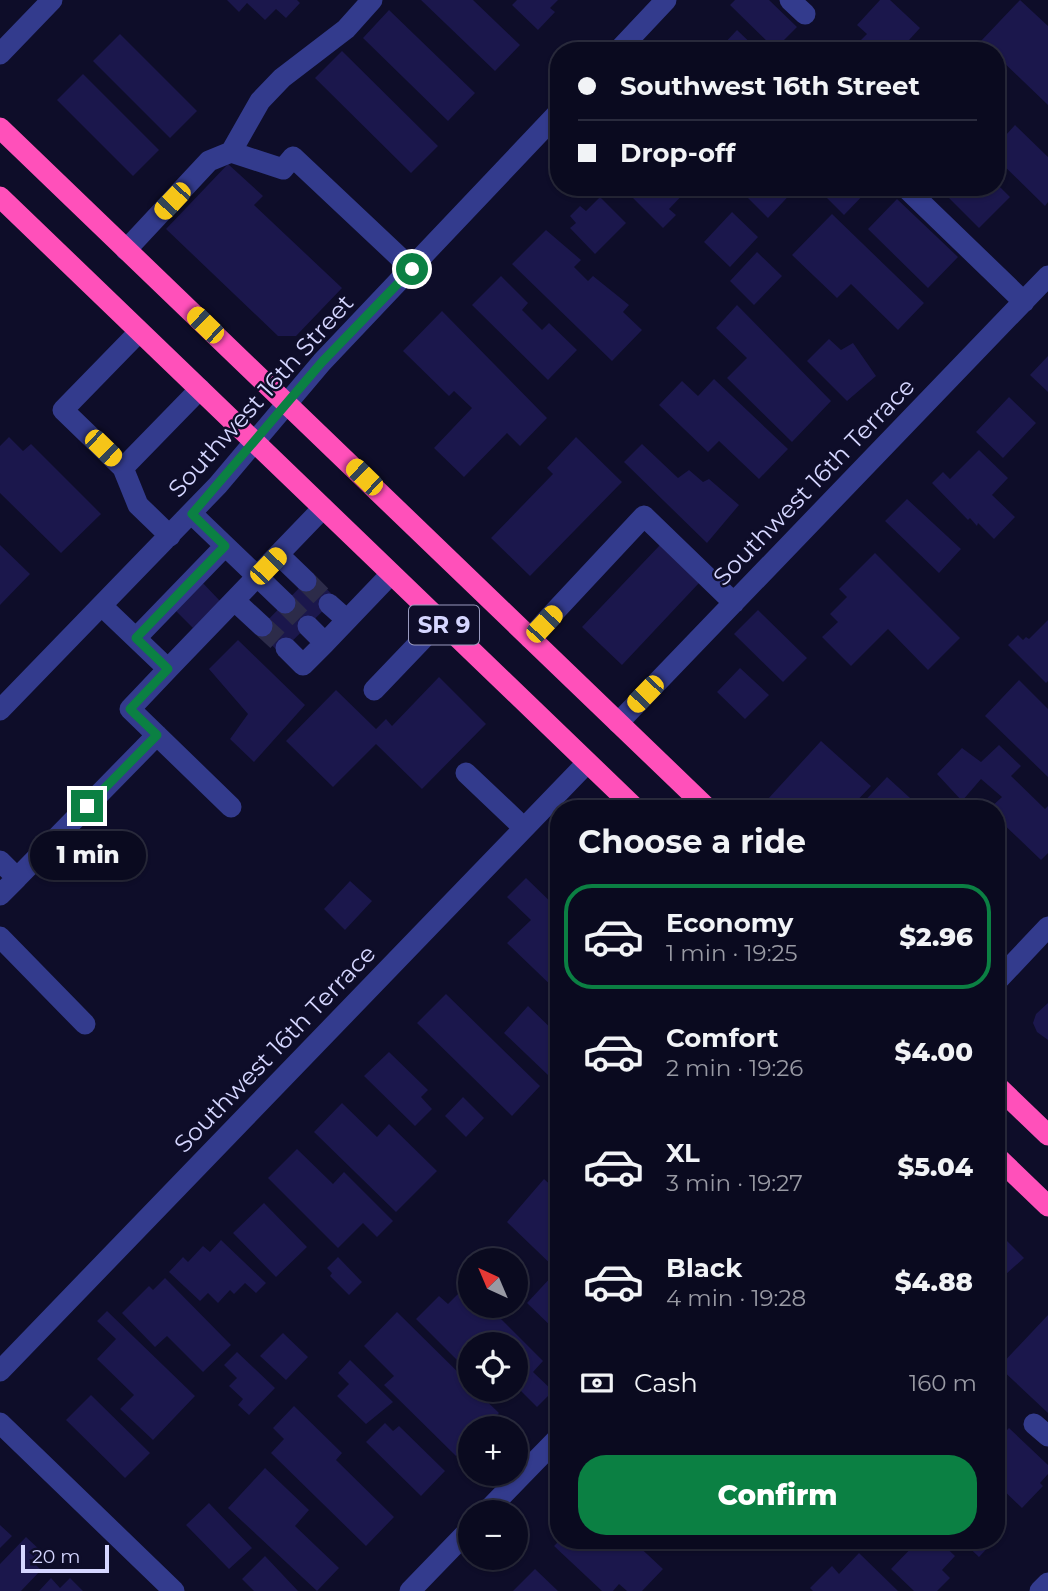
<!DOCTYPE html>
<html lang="en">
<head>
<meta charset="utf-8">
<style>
  :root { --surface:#0a0a1f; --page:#18182c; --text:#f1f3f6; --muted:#999aa4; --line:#2a2b3d; --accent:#0b8043 }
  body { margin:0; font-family:Montserrat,sans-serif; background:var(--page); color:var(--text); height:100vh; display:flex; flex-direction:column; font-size:26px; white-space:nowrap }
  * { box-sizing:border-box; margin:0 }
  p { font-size:23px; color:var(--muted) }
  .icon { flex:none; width:38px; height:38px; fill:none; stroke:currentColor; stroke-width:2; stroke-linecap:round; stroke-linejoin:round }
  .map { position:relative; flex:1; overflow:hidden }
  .details { position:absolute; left:550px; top:800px; width:455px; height:749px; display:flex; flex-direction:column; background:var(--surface); border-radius:28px; box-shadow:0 2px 5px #0004,0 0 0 2px var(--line) }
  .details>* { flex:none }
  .hud { position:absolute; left:550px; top:42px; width:455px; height:154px; border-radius:28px; box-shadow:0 2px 5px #0004,0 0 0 2px var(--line); display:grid; align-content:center; height:154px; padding:0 28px; background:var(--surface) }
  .needle { width:46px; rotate:316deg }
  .tools { position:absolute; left:458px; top:1248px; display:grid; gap:14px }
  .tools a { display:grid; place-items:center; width:70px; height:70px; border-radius:50%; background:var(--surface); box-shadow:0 2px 5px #0004,0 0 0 2px var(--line); font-size:35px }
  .scale { position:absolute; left:21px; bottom:18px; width:88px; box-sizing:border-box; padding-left:7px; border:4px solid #d5d6ff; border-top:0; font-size:19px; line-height:24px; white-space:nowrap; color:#d5d6ff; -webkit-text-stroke:5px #0e0d29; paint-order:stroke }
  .end { position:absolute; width:32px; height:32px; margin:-16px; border:9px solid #0b8043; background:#fff; box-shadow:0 0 0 4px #fff }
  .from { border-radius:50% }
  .bubble { position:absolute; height:49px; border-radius:24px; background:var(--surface); box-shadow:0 2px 5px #0004,0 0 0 2px var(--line); font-size:23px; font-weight:800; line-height:49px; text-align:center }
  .car { position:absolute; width:21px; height:42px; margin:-21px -10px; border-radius:9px; box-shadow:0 0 5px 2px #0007; background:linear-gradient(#f5c518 24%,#345 0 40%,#f5c518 0 76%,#345 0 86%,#f5c518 0) }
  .hud b { display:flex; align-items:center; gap:24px; height:66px; font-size:26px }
  .hud b+b { border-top:2px solid var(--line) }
  .hud i { width:18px; height:18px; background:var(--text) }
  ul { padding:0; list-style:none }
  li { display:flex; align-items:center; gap:21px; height:105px; margin:0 14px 10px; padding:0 14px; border:4px solid transparent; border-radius:28px }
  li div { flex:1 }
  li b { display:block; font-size:26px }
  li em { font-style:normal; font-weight:800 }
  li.current { border-color:var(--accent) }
  li>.icon { width:63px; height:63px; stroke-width:1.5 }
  h2 { padding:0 28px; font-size:32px; line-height:84px }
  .pay { display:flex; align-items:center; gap:18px; height:77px; padding:0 28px; font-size:26px }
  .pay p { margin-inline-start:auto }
  .button { display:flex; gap:14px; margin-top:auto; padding:14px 28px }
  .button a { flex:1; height:80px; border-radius:28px; background:var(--accent); color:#fff; font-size:28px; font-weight:800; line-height:80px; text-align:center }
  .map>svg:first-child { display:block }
</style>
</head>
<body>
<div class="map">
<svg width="1048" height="1591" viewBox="0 0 1048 1591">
  <rect width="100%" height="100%" fill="#0e0d29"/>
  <!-- building -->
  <path fill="#1b174c" d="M227,0h70l3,3 -14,15 -10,-9 -11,11 -18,-17 -8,9z
    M421,0h52l47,45 -25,26z
    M517,0h41l-8,8 5,4 -17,18 -26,-25z
    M735,0h34l28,27 -22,22 -45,-44z
    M880,0h10l30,28 -21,23h-30l-10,-9 8,-8 -10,-9z
    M1020,0l28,26v79l-52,-50v-4h-5l-10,-10z
    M389,10l86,83 -27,28 -85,-83z
    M737,30l22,21h-52l10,-10 5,5z
    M120,34l77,77 -27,27 -77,-77z
    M342,51l96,95 -27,27 -96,-95z
    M83,74l76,76 -26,26 -76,-76z
    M1015,125l33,32v45l-3,4 -49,-48v-12z
    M228,164l35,32 -9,9 88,83 -46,48h-18l-112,-107z
    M996,183l14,14 -31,31 -41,-41h58z
    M622,187h68l-21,22 7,6 -13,13z
    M737,187h60l-29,31z
    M816,187h55l-27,28z
    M600,197l26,26 -31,31 -25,-26 6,-5 -6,-7 10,-10 6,5z
    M897,199l61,58 -30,31 -60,-59z
    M732,212l26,25 -28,30 -26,-25z
    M832,214l92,89 -26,27 -47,-46 -14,14 -45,-43z
    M546,230l35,30 -7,7 14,14 5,-5 36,29 -6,7 19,18 -30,31 -100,-97z
    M757,252l25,24 -28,29 -24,-24z
    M501,276l27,27 -6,7 20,20 7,-7 28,27 -29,30 -76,-75z
    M737,305l94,96 -39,41 -65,-64 20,-20 -31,-30z
    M442,311l105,107 -27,28 -13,-13 -43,44 -30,-29 38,-40 -18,-17 -5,5 -46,-45z
    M829,339l12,11 12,-7 23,33 -29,25 -40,-40z
    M1048,356v36l-18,-17z
    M714,379l74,70 -29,30 -40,-38 -11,11 -49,-47 23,-24 16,15z
    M1009,397l27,26 -33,35 -27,-26z
    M9,437l14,14 8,-7 70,70 -40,39 -61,-60v-47z
    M576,437l46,45 -92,94 -39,-38 62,-64 -6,-6z
    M642,444l36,34 11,-8 14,12 6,-3 30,26 -32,38 -83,-81z
    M979,450l29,28 -16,17 23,22 -21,22 -16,-16 -1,3 -7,-8 -2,2 -36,-37 11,-11 7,7z
    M907,499l54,50 -22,24 -54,-52z
    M0,545l30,29 -30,31z
    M660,545l39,38 -77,82 -40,-38z
    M875,553l85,85 -32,32 -40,-41 -37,37 -29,-29 16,-15 -8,-8 17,-17 -8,-8z
    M312,575l24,23 -56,55 -23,-22z
    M199,579l21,22 -27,27 -22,-22z
    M758,610l49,48 -24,24 -49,-48z
    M1048,620v61l-2,2 -38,-38 10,-10 5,5 3,-3 3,2z
    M238,640l67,65 -51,57 -24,-23 18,-25 -39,-45z
    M740,668l29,27 -24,24 -28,-27z
    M439,677l47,47 -64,65 -46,-45 -43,43 -47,-46 50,-51 40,39 10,-10 6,7z
    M1019,680l29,29v68l-63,-61z
    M821,741l50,45 -21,22h-72l-10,-9z
    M999,745l22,21 -10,10 34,33 3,-3v47l-7,7 -45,-43v-9h-6l12,-11 -21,-18 -19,22 -25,-27 25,-26 19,14z
    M887,777l34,31h-63z
    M526,878l32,31v83l-51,-49 24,-23 -24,-23z
    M350,881l22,20 -27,29 -21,-21z
    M446,994l94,92 -28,30 -95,-93z
    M1048,1003v37l-11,-8 -4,-9 3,-9z
    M528,1006l30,29v32l-9,9 -45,-43z
    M389,1052l39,38 -7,7 11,12 -17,17 -51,-50z
    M463,1097l21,21 -18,19 -21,-21z
    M342,1103l35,34 12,-13 48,47 -41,41 -82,-80z
    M297,1149l36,35 11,-12 49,49 -16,16 -14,-14 -25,25 -70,-70z
    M544,1179l14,13v79l-51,-49z
    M264,1203l43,44 -31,30 -43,-44z
    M996,1230l28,28 -28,25z
    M221,1240l45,43 -10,10 -11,-10 -11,11 -4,-4 -12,13 -10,-10 -8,8 -31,-29 14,-15 5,5 15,-16 7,6z
    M338,1257l24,25 -13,13 -19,-19 2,-3 -5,-5z
    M553,1275l5,6v52l-31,-30z
    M165,1278l66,67 -28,27 -36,-36 -12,11 -33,-34 27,-27 4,4z
    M467,1285l4,4v17h17l55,55 -10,11 20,19 -16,16 -21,-21v-42h-45v14l-8,8 -47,-47 23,-23 9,8z
    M107,1311l88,85 -42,44 -33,-31 14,-14 -37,-36 19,-20 -19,-18z
    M397,1312l74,73v5h4l24,23 -14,15h-14v14l-15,14 -72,-71 10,-9 -30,-30z
    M1048,1315v98l-49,-46z
    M283,1333l25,24 -22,23 -26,-24z
    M237,1352l38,36 -26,27 -11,-10 5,-6 -14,-13 8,-8 -13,-13z
    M350,1360l43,42 -27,22 -29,-28 12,-12 -11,-11z
    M91,1395l59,58 -25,25 -59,-58z
    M294,1406l48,47 -6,7 58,57 -28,29 -95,-93 13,-14 -11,-11z
    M385,1423l8,8 6,-5 46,45 -24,25 -55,-54z
    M1009,1428l39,37v9l-8,9 3,3 -21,22 -26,-25v-42z
    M265,1468l44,42 -14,16 44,42 -22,23 -89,-83z
    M209,1503l43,45 -23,21 -43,-44z
    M0,1525l12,11 -12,12z
    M26,1537l16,15 -10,9 9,9 -20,21h-21v-27z
    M560,1540h72l31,29 -21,22h-15l-8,-7 -6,7h-11l-48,-45z
    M919,1540h19l17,16 -13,14 8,8 -13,13h-23l-23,-22z
    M961,1540h34l-16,17z
    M859,1553l39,38h-85l-3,-3 22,-22 7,8z
    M265,1556l33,35h-44l-12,-12z
    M535,1569l23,22h-45z
    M51,1578l9,10 10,-10 13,13h-44z"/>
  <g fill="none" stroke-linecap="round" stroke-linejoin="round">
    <!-- minor-tunnel -->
    <path stroke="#2c2b49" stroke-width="21" stroke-dasharray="21 10" stroke-linecap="butt" d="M306,581l23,23
      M285,603l23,23
      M262,626l24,22"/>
    <!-- minor -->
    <path stroke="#333b8d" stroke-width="21" d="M790,0l15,14
      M618,51l48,-51
      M0,54l52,-54
      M231,152l29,-51 22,-23 64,-49 26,-29
      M906,188l118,114
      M126,250l83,-89 22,-9 52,17 10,-12 119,112
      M139,332l-76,78 60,58 15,37 32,31
      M123,468l77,-79
      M192,514l93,89
      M279,555l27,26
      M235,601l27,25
      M329,604l18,16
      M102,606l66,63 155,-161
      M308,626l17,17 66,-69
      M136,638l89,-92
      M530,638l114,-122 90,87
      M286,648l17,17 22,-22
      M168,669l-38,40 101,98
      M374,690l66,-69
      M0,710l218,-225 104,-123 236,-249
      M618,723l430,-447
      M466,773l58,55
      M0,861l17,17 -17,17
      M17,878l140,-143
      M0,937l85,87
      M996,982l52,-55
      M0,1371l587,-608
      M0,1423l174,168
      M1034,1424l14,12
      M486,1512l72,-74
      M410,1591l61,-63
      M1040,1591l8,-8"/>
    <!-- highway -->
    <path stroke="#ff50ba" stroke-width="21" d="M0,128l707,680
      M0,197l635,611
      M996,1085l52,50
      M996,1156l52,50"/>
  </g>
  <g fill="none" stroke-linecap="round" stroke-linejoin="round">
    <!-- route -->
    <path stroke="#0b8043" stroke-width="9" d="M87,806l70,-71 -27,-26 38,-40 -32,-31 89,-92 -33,-32 130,-152 90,-93"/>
  </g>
  <g text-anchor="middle" stroke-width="5" stroke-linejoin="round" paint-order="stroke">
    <!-- shield labels -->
    <rect fill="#0e0d29" stroke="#999abf" stroke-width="2" x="409" y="605.5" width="70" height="39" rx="5"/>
    <g font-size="23" font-weight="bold" fill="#d5d6ff">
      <text x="444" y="633">SR 9</text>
    </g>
    <!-- street labels -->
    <g font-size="24" fill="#d5d6ff" stroke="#0e0d29">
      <text transform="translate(261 396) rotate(-48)" y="8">Southwest 16th Street</text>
      <text transform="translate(814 482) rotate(-46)" y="8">Southwest 16th Terrace</text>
      <text transform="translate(275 1049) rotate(-46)" y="8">Southwest 16th Terrace</text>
    </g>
  </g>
</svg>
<div class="tools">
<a><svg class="needle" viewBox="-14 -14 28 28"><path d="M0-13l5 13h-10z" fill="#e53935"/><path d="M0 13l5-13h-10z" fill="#999aa4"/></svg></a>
<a><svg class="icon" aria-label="locate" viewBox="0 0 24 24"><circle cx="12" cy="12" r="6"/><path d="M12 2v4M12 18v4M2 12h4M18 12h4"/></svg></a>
<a>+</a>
<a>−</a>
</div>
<div class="scale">20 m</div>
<i class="end from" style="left:412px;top:269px"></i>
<i class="end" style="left:87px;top:806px"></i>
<div class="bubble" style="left:30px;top:831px;width:116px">1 min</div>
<i class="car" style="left:172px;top:201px;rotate:223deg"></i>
<i class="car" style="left:205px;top:325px;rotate:314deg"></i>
<i class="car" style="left:103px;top:448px;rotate:134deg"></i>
<i class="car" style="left:364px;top:477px;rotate:314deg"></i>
<i class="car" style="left:268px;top:566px;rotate:44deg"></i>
<i class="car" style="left:544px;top:624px;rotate:43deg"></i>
<i class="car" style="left:645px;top:694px;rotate:224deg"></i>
<div class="hud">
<b><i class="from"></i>Southwest 16th Street</b>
<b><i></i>Drop-off</b>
</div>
<section class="details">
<h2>Choose a ride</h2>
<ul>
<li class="current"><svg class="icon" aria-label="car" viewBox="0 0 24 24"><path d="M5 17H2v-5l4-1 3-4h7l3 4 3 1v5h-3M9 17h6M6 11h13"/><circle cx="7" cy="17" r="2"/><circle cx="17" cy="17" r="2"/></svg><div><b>Economy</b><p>1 min · 19:25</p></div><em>$2.96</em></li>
<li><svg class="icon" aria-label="car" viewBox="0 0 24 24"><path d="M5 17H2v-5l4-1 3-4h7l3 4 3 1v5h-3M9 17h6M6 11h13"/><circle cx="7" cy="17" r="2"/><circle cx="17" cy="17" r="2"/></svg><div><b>Comfort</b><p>2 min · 19:26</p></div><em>$4.00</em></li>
<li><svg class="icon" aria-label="car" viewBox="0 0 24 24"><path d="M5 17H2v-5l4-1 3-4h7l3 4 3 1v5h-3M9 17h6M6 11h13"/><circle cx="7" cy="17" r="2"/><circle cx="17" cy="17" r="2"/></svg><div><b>XL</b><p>3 min · 19:27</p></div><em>$5.04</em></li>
<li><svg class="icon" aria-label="car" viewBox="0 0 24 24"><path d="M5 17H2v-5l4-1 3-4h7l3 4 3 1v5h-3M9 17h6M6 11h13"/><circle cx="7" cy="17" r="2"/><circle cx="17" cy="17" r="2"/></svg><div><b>Black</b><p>4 min · 19:28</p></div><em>$4.88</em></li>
</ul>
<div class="pay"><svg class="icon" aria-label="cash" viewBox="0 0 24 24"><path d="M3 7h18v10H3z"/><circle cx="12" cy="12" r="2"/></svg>Cash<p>160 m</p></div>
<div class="button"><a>Confirm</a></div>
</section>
</div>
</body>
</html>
